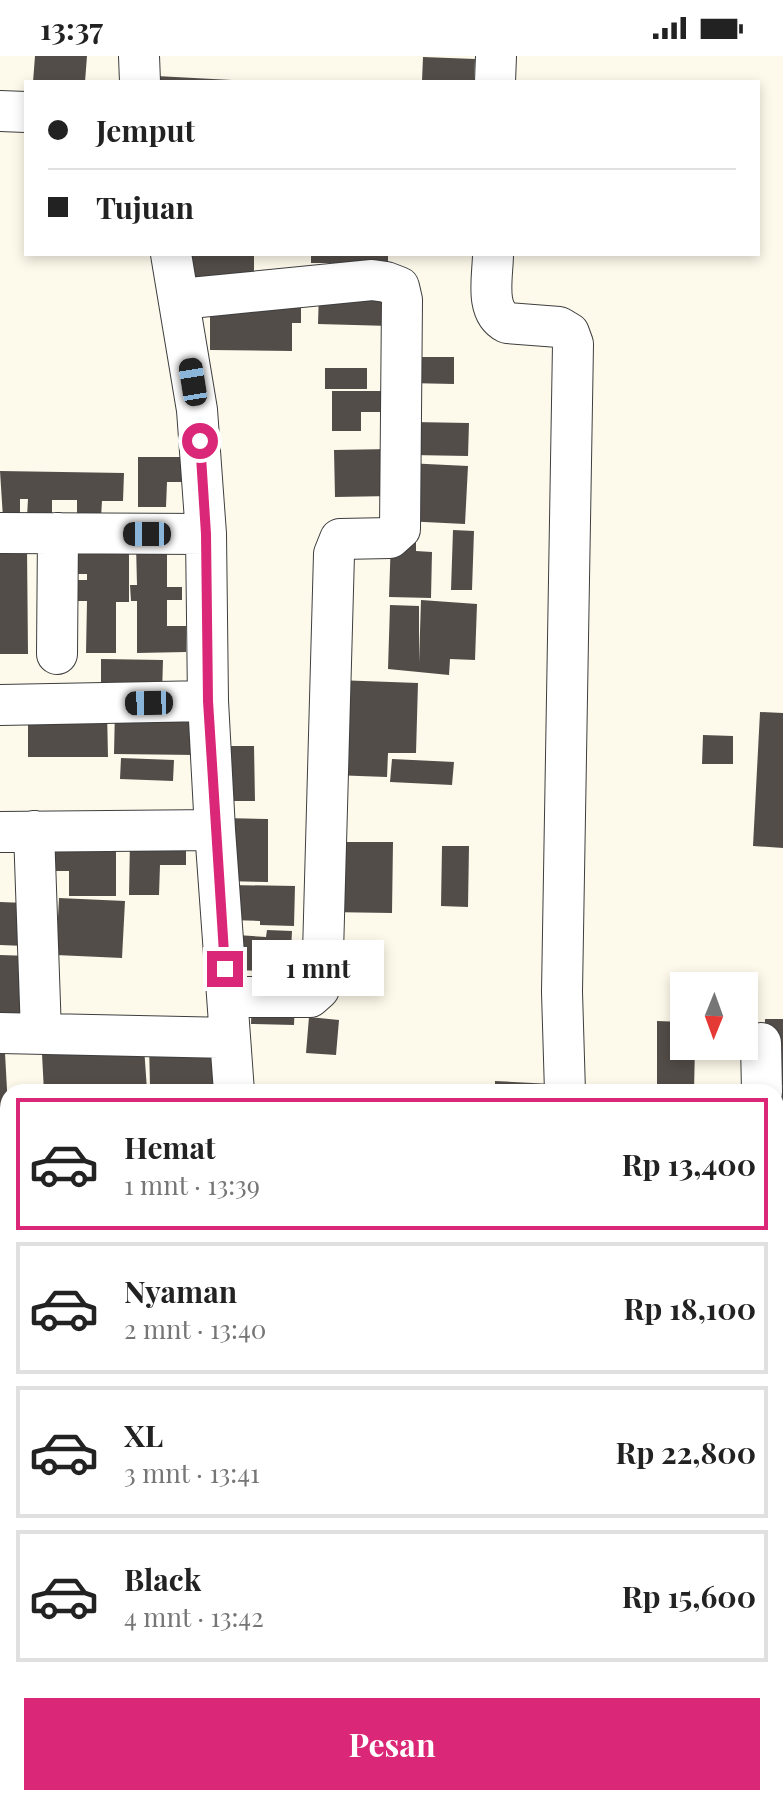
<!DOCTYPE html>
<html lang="id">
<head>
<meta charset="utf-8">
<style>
  :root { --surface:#fff; --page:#f6f6f6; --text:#222; --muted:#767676; --line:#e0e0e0; --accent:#db2777 }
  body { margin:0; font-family:"Playfair Display",serif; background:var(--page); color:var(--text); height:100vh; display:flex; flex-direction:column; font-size:30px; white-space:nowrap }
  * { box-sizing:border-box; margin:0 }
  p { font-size:26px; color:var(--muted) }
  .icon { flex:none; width:44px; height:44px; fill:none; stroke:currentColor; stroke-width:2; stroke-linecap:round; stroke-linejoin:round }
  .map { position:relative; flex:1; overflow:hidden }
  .panel { position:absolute; left:0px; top:1028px; width:784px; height:722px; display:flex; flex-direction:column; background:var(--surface); border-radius:24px 24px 0 0; box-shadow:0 4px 12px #0003 }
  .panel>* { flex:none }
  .banner { position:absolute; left:24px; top:24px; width:736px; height:176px; border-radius:0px; box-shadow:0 4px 12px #0003; display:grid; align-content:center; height:176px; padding:0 24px; background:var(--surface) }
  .needle { width:52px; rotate:181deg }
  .buttons { position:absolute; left:670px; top:916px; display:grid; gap:16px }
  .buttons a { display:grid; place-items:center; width:88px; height:88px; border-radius:0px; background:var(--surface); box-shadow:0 4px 12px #0003; font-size:40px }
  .end { position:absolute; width:36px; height:36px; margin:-18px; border:10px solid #db2777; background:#fff; box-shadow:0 0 0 4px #fff }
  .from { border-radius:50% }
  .bubble { position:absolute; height:56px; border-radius:0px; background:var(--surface); box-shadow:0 4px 12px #0003; font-size:26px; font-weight:700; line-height:56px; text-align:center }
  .car { position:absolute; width:24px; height:48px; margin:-24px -12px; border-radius:10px; box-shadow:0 0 6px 2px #0007; background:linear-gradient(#222 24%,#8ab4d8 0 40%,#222 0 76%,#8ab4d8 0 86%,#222 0) }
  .banner b { display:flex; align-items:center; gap:28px; height:76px; font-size:30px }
  .banner b+b { border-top:2px solid var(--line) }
  .banner i { width:20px; height:20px; background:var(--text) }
  ul { padding:14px 0 0; list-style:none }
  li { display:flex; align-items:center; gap:24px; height:132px; margin:0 16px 12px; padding:0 8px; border:4px solid var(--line); border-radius:0px }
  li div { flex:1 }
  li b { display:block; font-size:30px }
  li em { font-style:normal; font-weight:700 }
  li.selected { border-color:var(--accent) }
  li>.icon { width:72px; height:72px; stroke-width:1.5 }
  .primary-button { display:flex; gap:16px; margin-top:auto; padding:16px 24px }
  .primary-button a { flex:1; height:92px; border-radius:0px; background:var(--accent); color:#fff; font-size:32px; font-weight:700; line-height:92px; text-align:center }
  .status { display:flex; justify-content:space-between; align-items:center; height:56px; padding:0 40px; background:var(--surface); direction:ltr }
  .status svg { height:22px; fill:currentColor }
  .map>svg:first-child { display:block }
</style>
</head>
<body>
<div class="status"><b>13:37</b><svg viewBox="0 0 49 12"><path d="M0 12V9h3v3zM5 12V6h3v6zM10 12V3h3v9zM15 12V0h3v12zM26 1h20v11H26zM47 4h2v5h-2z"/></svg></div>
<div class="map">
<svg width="783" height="1749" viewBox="0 0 783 1749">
  <rect width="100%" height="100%" fill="#fdfaeb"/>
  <!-- building -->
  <path fill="#534d49" d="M35,0h52l-2,26h-52z
    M423,1l52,2 -1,23 -52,-1z
    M156,20l76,4v2h-76z
    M183,198h71v20l-71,12z
    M311,198h77v9h-77z
    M319,236l72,2 -1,32 -72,-2z
    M210,247l91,1v19h-9v28l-82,-1z
    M407,301h47v27l-47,-1z
    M325,312h42v21h-42z
    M332,335h60v21h-31v19h-29z
    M413,366l56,1 -1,33 -56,-1z
    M390,393l1,47 -56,1 -1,-47z
    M138,401h47v25h-18l-1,25h-28z
    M406,407l62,3 -3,58 -61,-3z
    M0,415l124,2 -1,28h-21l-1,17 -24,-1v-17h-25v17h-25l1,-18h-8v20l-17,-1z
    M453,474l21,1 -2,59h-21z
    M391,482l25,1v12l16,1 -1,46 -42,-1z
    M72,487l57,1v58h-13v51h-30l1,-52h-16v-21h16v-6h-15z
    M136,489h31v42h15v13h-15v26h19v26l-49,1v-52h-6l-1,-16h7z
    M0,492h27l1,106h-28z
    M421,544l56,4 -2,56 -25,-1 -1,16 -61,-6 2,-64 29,1v57z
    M101,603l62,1 -1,35 -61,-1z
    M336,624l82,3 -2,70h-28l-1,24 -55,-2z
    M115,653l81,10v36l-82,-1z
    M107,655l1,46h-80v-45z
    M760,656l23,1v135l-30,-2z
    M703,679l30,1v28h-31z
    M223,690h31l1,55h-31z
    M121,702l53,2 -1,21 -53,-2z
    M392,703l62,3 -2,23 -62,-3z
    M224,762l44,1v63l-44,-1z
    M130,783l56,1v25h-26l-1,30h-30z
    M328,786h65l-1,71 -65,-1z
    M51,787h65v53h-47v-25h-18z
    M442,790h27l-1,61 -27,-1z
    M230,829l65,1 -1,40 -34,-1v-4l-31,-1z
    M59,842l66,3 -3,57 -66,-3z
    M0,846l26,1 -1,43 -25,-1z
    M267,874l25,1 -2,41 -54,-2 1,-35 29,2z
    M0,899l31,1 -2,65 -29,-1z
    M252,942l43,2 -1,25 -43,-1z
    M309,961l30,3 -3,35 -30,-2z
    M765,963h18v66l-20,-1z
    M657,965l27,1v24h11l-1,45 -37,-1z
    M214,987l1,42 -65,1 -1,-42z
    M144,991l3,43 -103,2 -2,-38z
    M5,997l3,55 -8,1v-55z
    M495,1025l58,3 -1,8h-57z
    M765,1033h18v49h-7v-46z
    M776,1086h7v45h-7z
    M776,1136h7v87h-7z
    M0,1193h8v80l-8,-1z
    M776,1227h7v62h-7z
    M776,1296h7v54h-7z
    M776,1407h7v70h-7z
    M776,1479l7,1v67l-7,-1z
    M776,1635h7v34h-7z
    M776,1699h7v50h-29v-7h22z
    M113,1742h82v7h-82z
    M372,1742h374v7h-374z"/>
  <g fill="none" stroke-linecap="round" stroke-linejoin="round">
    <!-- minor casing -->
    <g stroke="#3e3e3e" stroke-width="42">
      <path id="minor" d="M139,0l1,26
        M495,26l1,-26
        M0,55l26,1
        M171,198l26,156 9,124 2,167 7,129 19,262
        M493,198c0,22 -9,57 14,69l52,4 10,6 4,11 -11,648 3,100
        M180,243l192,-19 14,2 13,5 3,13 -2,229 -10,9 -50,1 -6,15 -11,399 -4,36 -9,8h-82
        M0,477l206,1
        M57,598l1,-121
        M0,649l208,-4
        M34,775l7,202
        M0,776l215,-2
        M0,977l230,5
        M761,987l1,49
        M776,1390h7
        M361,1749l1,-7"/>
    </g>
    <!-- minor -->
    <use href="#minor" stroke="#fff" stroke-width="40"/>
  </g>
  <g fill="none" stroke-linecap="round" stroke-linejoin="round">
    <!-- route -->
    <path stroke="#db2777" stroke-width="10" d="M200,385l6,93 2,167 17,268"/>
  </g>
</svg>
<div class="buttons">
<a><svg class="needle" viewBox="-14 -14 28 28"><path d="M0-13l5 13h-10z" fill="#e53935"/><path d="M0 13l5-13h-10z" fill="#767676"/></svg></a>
</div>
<i class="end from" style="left:200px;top:385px"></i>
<i class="end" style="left:225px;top:913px"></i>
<div class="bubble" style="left:252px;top:884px;width:132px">1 mnt</div>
<i class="car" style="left:193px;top:326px;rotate:351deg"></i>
<i class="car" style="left:147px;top:478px;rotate:270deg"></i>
<i class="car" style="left:149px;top:647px;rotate:269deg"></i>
<div class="banner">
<b><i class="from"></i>Jemput</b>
<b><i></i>Tujuan</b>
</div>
<section class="panel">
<ul>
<li class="selected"><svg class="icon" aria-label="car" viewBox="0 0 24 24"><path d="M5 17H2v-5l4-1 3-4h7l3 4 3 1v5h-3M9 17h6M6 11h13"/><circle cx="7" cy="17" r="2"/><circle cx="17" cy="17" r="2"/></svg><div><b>Hemat</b><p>1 mnt · 13:39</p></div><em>Rp 13,400</em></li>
<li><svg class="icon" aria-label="car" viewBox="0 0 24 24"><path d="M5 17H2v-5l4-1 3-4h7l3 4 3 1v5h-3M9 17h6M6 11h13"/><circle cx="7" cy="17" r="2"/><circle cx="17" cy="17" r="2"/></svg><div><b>Nyaman</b><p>2 mnt · 13:40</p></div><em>Rp 18,100</em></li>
<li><svg class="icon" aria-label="car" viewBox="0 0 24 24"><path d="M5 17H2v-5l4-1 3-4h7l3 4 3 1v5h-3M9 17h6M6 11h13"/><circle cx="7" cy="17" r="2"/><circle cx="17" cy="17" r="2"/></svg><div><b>XL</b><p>3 mnt · 13:41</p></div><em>Rp 22,800</em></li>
<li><svg class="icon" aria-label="car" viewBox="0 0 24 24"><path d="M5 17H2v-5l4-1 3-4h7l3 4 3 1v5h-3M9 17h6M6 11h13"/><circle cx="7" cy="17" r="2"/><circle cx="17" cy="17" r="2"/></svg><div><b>Black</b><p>4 mnt · 13:42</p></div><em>Rp 15,600</em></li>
</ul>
<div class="primary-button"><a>Pesan</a></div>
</section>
</div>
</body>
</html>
